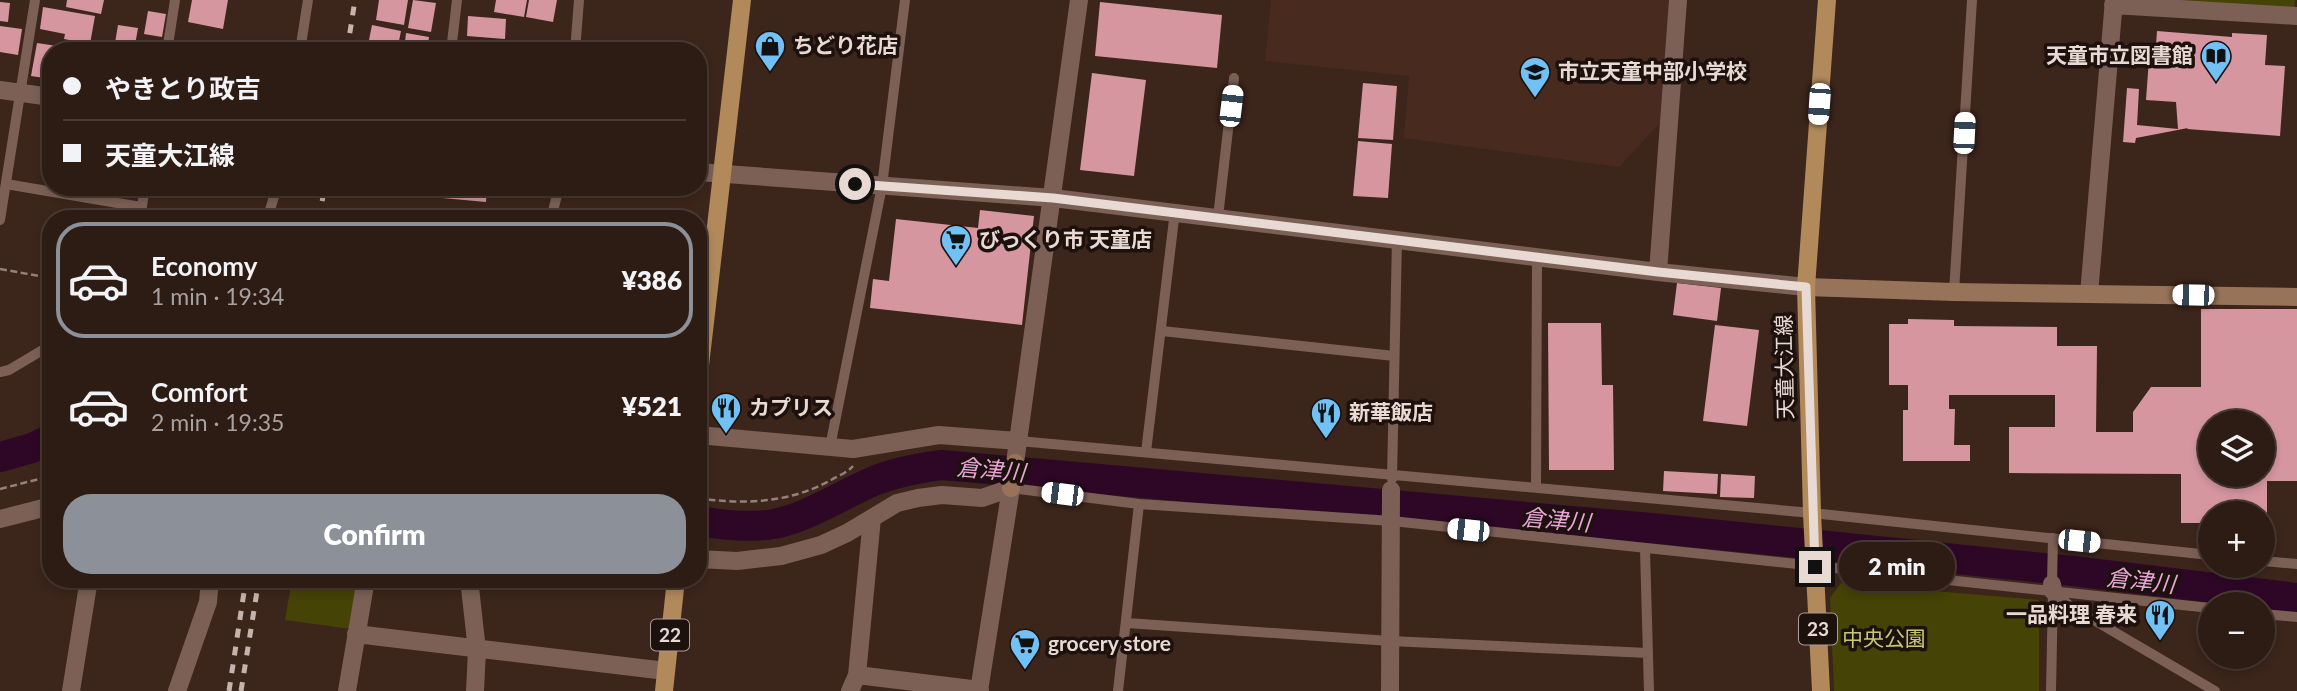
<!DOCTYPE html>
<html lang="en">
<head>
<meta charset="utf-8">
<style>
  :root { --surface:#2d1c14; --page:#392922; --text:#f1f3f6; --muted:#a7a1a0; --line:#483a34; --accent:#8c9099 }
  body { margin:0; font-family:Lato,"Noto Sans JP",sans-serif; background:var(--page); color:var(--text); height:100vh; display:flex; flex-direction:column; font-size:26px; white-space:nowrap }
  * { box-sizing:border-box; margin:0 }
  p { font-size:23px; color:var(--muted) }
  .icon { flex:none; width:38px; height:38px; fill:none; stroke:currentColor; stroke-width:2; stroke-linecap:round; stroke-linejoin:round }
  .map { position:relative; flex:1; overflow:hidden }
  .details { position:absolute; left:42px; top:210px; width:665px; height:378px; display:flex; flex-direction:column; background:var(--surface); border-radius:28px; box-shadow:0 4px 10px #0003,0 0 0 2px var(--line) }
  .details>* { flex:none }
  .top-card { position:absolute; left:42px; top:42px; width:665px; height:154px; border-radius:28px; box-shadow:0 4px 10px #0003,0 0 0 2px var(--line); display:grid; align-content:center; height:154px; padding:0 21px; background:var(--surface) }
  .fabs { position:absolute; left:2198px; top:410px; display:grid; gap:14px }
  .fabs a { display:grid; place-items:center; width:77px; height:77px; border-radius:50%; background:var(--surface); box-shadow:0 4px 10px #0003,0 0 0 2px var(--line); font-size:35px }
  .end { position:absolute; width:32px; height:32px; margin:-16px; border:9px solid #e9d9d3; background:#111; box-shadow:0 0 0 4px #111 }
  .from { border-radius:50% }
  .bubble { position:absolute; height:49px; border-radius:24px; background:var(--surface); box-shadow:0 4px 10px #0003,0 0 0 2px var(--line); font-size:23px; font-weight:800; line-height:49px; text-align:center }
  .car { position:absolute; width:21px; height:42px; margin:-21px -10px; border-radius:9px; box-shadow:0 0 5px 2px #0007; background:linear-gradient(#fff 24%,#345 0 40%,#fff 0 76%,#345 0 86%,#fff 0) }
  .top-card b { display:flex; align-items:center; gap:24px; height:66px; font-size:26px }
  .top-card b+b { border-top:2px solid var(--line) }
  .top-card i { width:18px; height:18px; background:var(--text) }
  ul { padding:12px 0 0; list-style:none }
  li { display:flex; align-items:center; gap:21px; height:116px; margin:0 14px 10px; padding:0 7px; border:4px solid transparent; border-radius:28px }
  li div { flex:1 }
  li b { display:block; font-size:26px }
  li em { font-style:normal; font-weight:800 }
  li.active { border-color:var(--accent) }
  li>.icon { width:63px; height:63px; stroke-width:1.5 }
  .cta { display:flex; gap:14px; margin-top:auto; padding:14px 21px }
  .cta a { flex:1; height:80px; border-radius:28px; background:var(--accent); color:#fff; font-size:28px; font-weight:800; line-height:80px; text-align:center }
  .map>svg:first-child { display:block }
</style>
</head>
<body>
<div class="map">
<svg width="2297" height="691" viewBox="0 0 2297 691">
  <rect width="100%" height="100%" fill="#3c251b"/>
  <!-- built -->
  <path fill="#492a1f" d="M1271,0h401l-11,122 -42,45 -215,-29 5,-62 -144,-15z"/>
  <!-- green -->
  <path fill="#464307" d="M2116,0h179l-1,13z
    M292,579h67l-8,50 -66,-9z
    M1841,583l198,17v91h-205l-4,-93z"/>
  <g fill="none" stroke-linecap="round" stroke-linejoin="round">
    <!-- river -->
    <path stroke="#2e0726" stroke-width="30" d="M0,457l32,-9 19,-9
      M698,521c24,4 52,7 76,3 35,-7 67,-29 100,-43 22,-9 44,-13 68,-16l709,63 422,43 224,27"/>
  </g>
  <!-- building -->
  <path fill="#d596a0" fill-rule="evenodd" d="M67,0h37l-3,14 -35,-7z
    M192,0h36l-5,29 -35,-7z
    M379,0h29l-4,25 -28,-5z
    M413,0l23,3 -5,29 -23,-4z
    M496,0h31l-3,17 -30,-5z
    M529,0h28l-4,22 -27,-5z
    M0,2l10,1 -2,19 -8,-1z
    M1100,2l122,13 -5,53 -122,-12z
    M43,7l52,9 -5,28 -26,-5 1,-5 -25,-5z
    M148,11l18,3 -4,23 -18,-3z
    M468,16l38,3 -1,20 -38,-3z
    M118,25l20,3 -4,23 -20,-2z
    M372,25l29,6 -4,20 -30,-1z
    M0,26l22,3 -4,26 -18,-3z
    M2157,31l75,6v-4l35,2 -2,30 20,1 -5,70 -93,-7 1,-1 -52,10 -1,5 -12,-1 4,-54 12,1 -2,36 41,4 -2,-27 -30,-2 4,-55h6z
    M406,33l23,4 -2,14h-23z
    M187,41l48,8v2h-49z
    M37,43l40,6v2h-26v28l-20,-3z
    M1092,73l54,7 -12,96 -54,-6z
    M1363,83l34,3 -4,54 -35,-2z
    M1358,141l34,3 -4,54 -35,-2z
    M366,187h121l-1,15 -120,-11z
    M980,210l54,6 -12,109 -152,-17 3,-29 16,2 7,-62 82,9z
    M1677,283l44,5 -4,33 -44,-6z
    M2201,309h96v172h-30v42h-4v-10h-53v10h-29v-49l-172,-1v-46h46v-32h-106v14h6l-1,36h16v16h-67v-51h5v-25h-19v-61h19v-5l46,1v6l103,1v19h40l-1,86h37v-20l18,-25h50zM2210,422h53v52h-53z
    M1548,323h53l1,62h11l1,85h-65z
    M1715,325l44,5 -12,96 -44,-5z
    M1664,471l54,3 -1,20 -54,-3z
    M1721,474l34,2 -1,22 -34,-1z"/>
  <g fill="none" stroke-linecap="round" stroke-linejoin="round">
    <!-- path -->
    <path stroke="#958179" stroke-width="2.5" stroke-dasharray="7 3.5" stroke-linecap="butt" d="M0,269l51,9
      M0,489l51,-13
      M698,498c45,7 92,5 133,-18 7,-4 17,-8 22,-14"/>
    <!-- lane -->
    <path stroke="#7c6056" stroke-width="10" d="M167,51l8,-51
      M300,51l8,-51
      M451,51l6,-51
      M575,51l4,-51
      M6,184l135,23
      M1218,217l16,-139
      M140,219l5,-32
      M262,219l7,-6 8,-26
      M551,219l8,-32
      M0,220l35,-220
      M1954,292l18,-292
      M1162,331l232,25
      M0,372l9,-2 42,-25
      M1019,441l793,72 398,42
      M830,447l52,-261 23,-186
      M1146,452l29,-241
      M1392,479l5,-240
      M1011,488l128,16 253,17 818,87
      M1536,488l1,-231
      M1645,550l4,141
      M2263,561l34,3
      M2052,584l1,-46
      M2263,614l34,3
      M1127,623l263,18 258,12
      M1118,691l21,-187
      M2051,691l2,-100 17,15 145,85"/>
    <!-- street -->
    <path stroke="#7c6056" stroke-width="18" d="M2113,5l184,11
      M0,90l51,7
      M698,172l355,26 605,74 148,15
      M1658,272l20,-272
      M2089,294l25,-294
      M698,435l155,14 86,-14 80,6
      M1015,463l64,-463
      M0,519l51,-13
      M698,559l39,2 44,-5 40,-11 26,-12 50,-30 21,-5 24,-3 40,3 29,-10 -32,203
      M469,579l8,71 -2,41
      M2052,584l1,7
      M356,634l310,37
      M857,675l123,15
      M71,691l18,-112
      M177,691l31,-89 2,-23
      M347,691l19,-112
      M850,691l7,-16 15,-157
      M1390,691l1,-201"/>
    <!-- secondary -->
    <path stroke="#977459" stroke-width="18" d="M1806,287l148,5 343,5
      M1011,488l4,-25"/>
    <!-- primary -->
    <path stroke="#b1895b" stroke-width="18" d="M698,383l44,-383
      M664,691l12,-112
      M1821,691l-9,-178 -6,-226 21,-287"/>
    <!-- rail -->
    <path stroke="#c5b4ad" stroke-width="5" stroke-dasharray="9 9" stroke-linecap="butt" d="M347,51l8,-51
      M320,219l4,-32
      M229,691l17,-112
      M241,691l18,-112"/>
  </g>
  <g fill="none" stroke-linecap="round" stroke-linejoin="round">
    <!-- route -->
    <path stroke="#e9d9d3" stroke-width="9" d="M855,184l198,14 605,74 148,15 9,280"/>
  </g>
  <!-- icons -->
  <defs>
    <g id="shop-pin" transform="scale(1.575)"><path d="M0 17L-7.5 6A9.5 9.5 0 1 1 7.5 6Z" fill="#72c1f5" stroke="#1c110d"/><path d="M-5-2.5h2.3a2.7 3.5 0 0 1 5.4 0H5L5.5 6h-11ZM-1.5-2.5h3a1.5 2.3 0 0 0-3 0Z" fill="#111"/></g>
    <g id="library-pin" transform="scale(1.575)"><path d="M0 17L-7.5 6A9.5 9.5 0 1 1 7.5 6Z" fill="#72c1f5" stroke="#1c110d"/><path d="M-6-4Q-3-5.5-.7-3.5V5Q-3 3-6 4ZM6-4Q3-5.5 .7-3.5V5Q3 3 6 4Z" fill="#111"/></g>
    <g id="school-pin" transform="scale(1.575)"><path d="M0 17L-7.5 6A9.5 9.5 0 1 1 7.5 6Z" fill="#72c1f5" stroke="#1c110d"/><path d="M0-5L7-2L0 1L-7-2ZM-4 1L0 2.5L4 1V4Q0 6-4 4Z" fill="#111"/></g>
    <g id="supermarket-pin" transform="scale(1.575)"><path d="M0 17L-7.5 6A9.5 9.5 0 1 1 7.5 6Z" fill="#72c1f5" stroke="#1c110d"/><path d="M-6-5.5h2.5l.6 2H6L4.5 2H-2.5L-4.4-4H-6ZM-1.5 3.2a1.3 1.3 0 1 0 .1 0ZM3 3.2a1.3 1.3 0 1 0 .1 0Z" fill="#111"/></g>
    <g id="restaurant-pin" transform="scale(1.575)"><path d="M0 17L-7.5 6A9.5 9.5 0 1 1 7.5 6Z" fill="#72c1f5" stroke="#1c110d"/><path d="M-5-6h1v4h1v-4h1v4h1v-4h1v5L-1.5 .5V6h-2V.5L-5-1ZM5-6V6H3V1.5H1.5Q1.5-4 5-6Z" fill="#111"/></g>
  </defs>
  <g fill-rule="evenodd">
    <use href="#shop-pin" x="770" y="46"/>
    <use href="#library-pin" x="2216" y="56"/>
    <use href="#school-pin" x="1535" y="72"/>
    <use href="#supermarket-pin" x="956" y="240"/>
    <use href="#restaurant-pin" x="726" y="408"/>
    <use href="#restaurant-pin" x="1326" y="413"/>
    <use href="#restaurant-pin" x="2160" y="615"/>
    <use href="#supermarket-pin" x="1025" y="644"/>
  </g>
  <g text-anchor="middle" stroke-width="7" stroke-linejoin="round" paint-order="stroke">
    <!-- shield labels -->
    <g fill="#1c110d" stroke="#ac9d98" stroke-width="2">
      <rect x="1799" y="613.5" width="38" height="31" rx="5"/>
      <rect x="651" y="619.5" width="38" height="31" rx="5"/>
    </g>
    <g font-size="19" font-weight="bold" fill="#e9d9d3">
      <text x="1818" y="636">23</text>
      <text x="670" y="642">22</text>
    </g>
    <!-- poi labels -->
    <g font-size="21" font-weight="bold" fill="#e9d9d3" stroke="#1c110d" text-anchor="start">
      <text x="793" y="53">ちどり花店</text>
      <text x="2193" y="63" text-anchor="end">天童市立図書館</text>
      <text x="1558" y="79">市立天童中部小学校</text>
      <text x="979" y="247">びっくり市 天童店</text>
      <text x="749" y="415">カプリス</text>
      <text x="1349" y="420">新華飯店</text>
      <text x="2137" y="622" text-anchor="end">一品料理 春来</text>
      <text x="1048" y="651">grocery store</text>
    </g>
    <!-- street labels -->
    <g font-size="21" fill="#e9d9d3" stroke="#1c110d">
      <text transform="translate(1785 367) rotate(-91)" y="7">天童大江線</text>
    </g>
    <!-- park labels -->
    <g font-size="21" fill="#cac773" stroke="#1c110d">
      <text x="1884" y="646">中央公園</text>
    </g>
    <!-- water labels -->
    <g font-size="23" font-style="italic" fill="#eba4d8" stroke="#1c110d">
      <text transform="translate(991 470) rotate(5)" y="8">倉津川</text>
      <text transform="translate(1556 520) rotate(5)" y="8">倉津川</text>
      <text transform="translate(2141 581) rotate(6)" y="8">倉津川</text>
    </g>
  </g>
</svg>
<div class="fabs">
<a><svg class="icon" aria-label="layers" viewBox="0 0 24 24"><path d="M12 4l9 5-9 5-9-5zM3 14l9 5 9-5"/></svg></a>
<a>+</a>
<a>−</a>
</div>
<i class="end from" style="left:855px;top:184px"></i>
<i class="end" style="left:1815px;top:567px"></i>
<div class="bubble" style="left:1839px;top:542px;width:116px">2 min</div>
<i class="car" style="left:1819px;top:104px;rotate:184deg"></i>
<i class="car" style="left:1231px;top:106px;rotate:7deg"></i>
<i class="car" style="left:1964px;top:133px;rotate:3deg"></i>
<i class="car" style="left:2193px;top:295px;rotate:271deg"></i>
<i class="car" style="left:1062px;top:494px;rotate:277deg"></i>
<i class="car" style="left:1468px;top:530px;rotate:276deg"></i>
<i class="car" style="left:2079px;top:541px;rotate:96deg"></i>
<div class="top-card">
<b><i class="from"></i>やきとり政吉</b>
<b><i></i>天童大江線</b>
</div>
<section class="details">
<ul>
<li class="active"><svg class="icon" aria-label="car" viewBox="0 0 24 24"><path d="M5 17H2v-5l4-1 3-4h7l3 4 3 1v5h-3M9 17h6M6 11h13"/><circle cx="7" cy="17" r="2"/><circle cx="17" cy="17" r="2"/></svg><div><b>Economy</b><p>1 min · 19:34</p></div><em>¥386</em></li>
<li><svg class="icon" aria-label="car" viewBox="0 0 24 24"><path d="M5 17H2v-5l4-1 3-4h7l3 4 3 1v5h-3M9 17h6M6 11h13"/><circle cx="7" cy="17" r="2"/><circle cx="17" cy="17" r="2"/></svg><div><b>Comfort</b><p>2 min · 19:35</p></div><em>¥521</em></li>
</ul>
<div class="cta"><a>Confirm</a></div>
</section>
</div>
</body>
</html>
